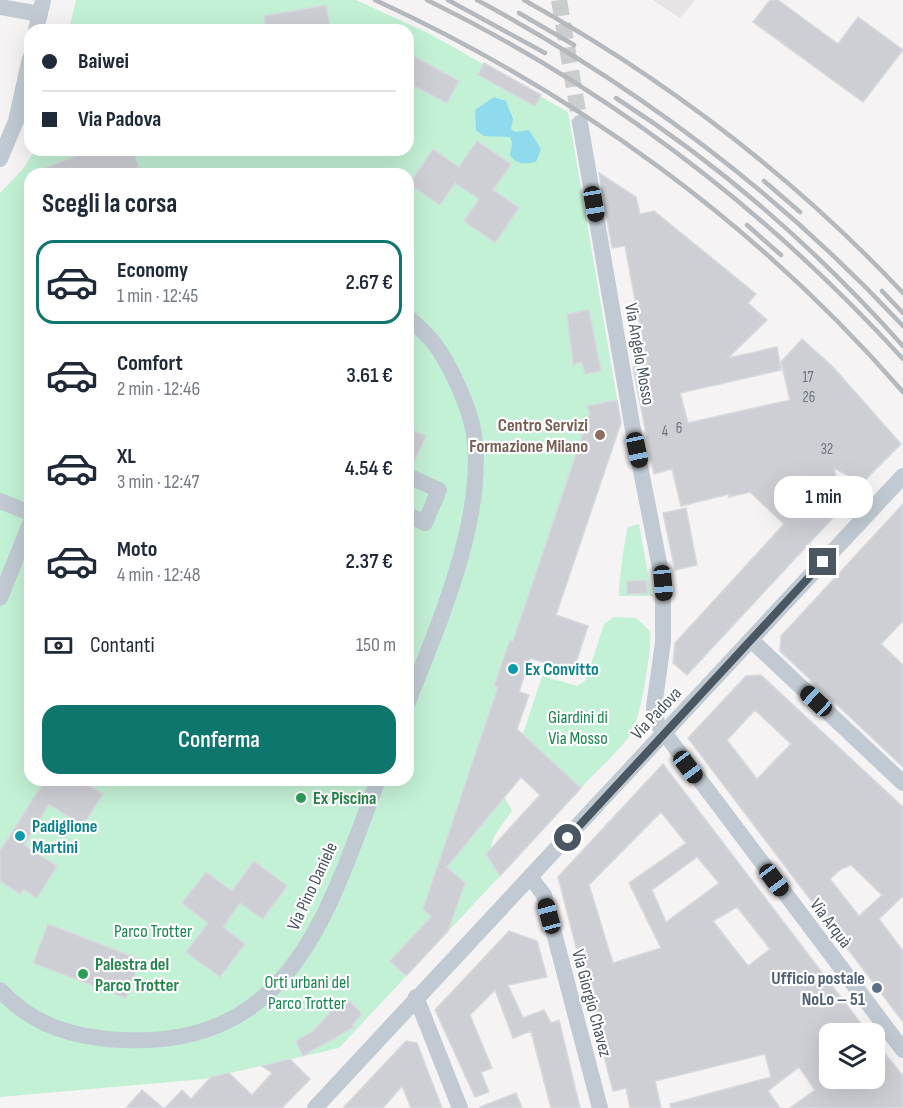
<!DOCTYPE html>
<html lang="it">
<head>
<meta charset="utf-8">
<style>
  :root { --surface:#fff; --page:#f6f6f7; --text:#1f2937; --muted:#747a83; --line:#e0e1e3; --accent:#0f766e }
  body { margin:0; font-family:"Sofia Sans Condensed",sans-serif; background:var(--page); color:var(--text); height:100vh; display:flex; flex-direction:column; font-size:22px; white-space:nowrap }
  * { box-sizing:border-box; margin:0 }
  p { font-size:20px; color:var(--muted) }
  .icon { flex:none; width:33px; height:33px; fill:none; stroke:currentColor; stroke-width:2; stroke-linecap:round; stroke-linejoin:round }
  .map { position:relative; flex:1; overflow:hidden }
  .drawer { position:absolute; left:24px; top:168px; width:390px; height:618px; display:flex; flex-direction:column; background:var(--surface); border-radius:18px; box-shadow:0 6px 24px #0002 }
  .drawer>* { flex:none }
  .top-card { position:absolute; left:24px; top:24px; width:390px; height:132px; border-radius:18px; box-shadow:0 6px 24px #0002; display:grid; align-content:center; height:132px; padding:0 18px; background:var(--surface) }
  .fabs { position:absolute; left:819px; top:1023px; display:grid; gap:12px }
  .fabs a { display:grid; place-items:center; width:66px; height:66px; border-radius:12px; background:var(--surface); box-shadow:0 6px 24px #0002; font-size:30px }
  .end { position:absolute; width:27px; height:27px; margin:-14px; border:8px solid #4a5661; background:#fff; box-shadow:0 0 0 3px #fff }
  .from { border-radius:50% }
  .bubble { position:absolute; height:42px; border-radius:18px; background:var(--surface); box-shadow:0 6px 24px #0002; font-size:20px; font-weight:600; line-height:42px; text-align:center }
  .car { position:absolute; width:18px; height:36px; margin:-18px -9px; border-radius:8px; box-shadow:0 0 4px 2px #0007; background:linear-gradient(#222 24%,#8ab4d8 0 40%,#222 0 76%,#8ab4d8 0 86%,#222 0) }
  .top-card b { display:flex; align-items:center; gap:21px; height:57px; font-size:22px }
  .top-card b+b { border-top:2px solid var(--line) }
  .top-card i { width:15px; height:15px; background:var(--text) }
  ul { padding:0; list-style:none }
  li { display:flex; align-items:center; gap:18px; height:84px; margin:0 12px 9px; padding:0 6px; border:3px solid transparent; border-radius:18px }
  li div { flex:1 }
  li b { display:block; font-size:22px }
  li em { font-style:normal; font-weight:600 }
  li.selected { border-color:var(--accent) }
  li>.icon { width:54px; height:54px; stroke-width:1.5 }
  h2 { padding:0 18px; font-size:27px; line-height:72px }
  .pay { display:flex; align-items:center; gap:15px; height:66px; padding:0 18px; font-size:22px }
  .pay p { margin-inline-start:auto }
  .cta { display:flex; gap:12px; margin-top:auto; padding:12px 18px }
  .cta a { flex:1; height:69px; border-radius:18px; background:var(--accent); color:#fff; font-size:24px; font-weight:600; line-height:69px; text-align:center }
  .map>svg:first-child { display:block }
</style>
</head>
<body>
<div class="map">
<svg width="903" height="1108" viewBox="0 0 903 1108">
  <rect width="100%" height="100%" fill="#f5f3f3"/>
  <!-- education -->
  <path fill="#e6e4e5" d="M653,0h42l-15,18z"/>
  <!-- green -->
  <path fill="#c3f1d5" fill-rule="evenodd" d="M76,0h280l74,34 138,78 53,310 -78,229 -10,-2 -14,42 10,4 -31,90 14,26c-18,25 -31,36 -12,65l-161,172 -135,31 -204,18v-904l23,-24 12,-19h373v-120h-339zM30,174h378v606h-378z
    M639,524l13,72h-33c-1,-6 6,-61 9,-69z
    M614,617l22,1 14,13c3,15 -10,88 -18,101 -13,20 -35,38 -51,56l-58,-54 19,-58 35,10 9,-6 18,-56z"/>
  <!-- water -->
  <path fill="#90daee" d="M494,97l12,4 7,18 -2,10 4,3 14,-2 12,19 -5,13c-10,2 -20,3 -26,-7l2,-12 -2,-6 -26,-1 -8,-6 -1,-20z"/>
  <!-- building -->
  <path fill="#cdcfd5" stroke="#d7d9de" stroke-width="1.5" fill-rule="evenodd" d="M770,0h8l60,44 20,-27 45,33 -40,52 -110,-80z
    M326,5l5,25h-64l-3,-14z
    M408,53l51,28 -12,22 -39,-20z
    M484,63l57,32 -6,11 -57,-31z
    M477,141l34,23 -18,26 26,18 -24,35 -31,-22 15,-22 -24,-16 -15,22 -31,-21 24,-35 26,18z
    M91,150h41l7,17 -18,7h-91z
    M599,173l37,24 4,17 14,-3 102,83 -8,9 19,17 -39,38 49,-11 4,23 -101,23 8,30 102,-23 -9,-38 21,-23 31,28 68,77 -39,39 -28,-15 9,39 -156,168 -14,-12 2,-20 109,-119 -34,-32 -21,5v-3l-48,12 -9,-37 -18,5 -21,-107 14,-3 -22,-118 -13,2z
    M589,310l12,61 -16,3 -3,-12 -9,2 -6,-50z
    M617,400l4,23 -65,192 32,11 -15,46 -43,-14 -11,34 10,3 -12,34 64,59 -81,88 -14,-22 54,-59 -19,-18 -74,90 18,16 -17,48 -42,45 -16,-15 41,-44 -8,-8 75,-222 -4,-1 16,-46 3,1 77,-228 -3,-7z
    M408,428l18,8 -14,30h-4z
    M903,504v117l-22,23 22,21v102l-123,-116 1,-15z
    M686,508l11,57 -22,5 -12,-57z
    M646,580l2,13 -21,1v-13z
    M761,675l142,132v89l-24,23 24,32v71l-215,-284 58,-62zM755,710l36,34 -34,35 -30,-39zM851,865l31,30 -23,21 -29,-37 11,-10z
    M663,764l206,270h-50l11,13v31h44v-38l29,36v32h-113l25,-18 -16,-23 -31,24 12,17h-109l-1,-4 101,-27 -6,-23 -110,27 6,27h-31l-4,-20 -13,3 -55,-214zM661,812l25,31 -57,40 32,65 -48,15 -24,-78zM697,857l22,26 -53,39 -14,-32zM737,907l33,42 -22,17 -35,-45z
    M45,780h47l-4,5 15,9 -20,32 -34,-22 -25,41 33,21 -20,32 -14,-9 -3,5 -20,-13v-30z
    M254,861l33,25 -24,33 -23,-16 -17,24 22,17 -25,33 -34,-25 22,-29 -26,-20 24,-31 26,19z
    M48,924l93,36 -15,38 -93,-35z
    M509,931l28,10 10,36 -39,8 15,33 21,-8 7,13 8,-3 21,88h-29l-20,-77 -18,7 -18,-48 -25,25 22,53 -11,4 8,20 -14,5 -40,-87z
    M348,999l14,15 -10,11 2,2 -51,29 -7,-15 17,-10 21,-23 3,3z
    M406,1041l11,2 25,65h-31l-9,-22 -19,22h-40z
    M290,1059l20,20 -28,29h-117l17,-18 9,9 20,-22 18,-4 23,22 20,-22 -10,-7z
    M142,1090l21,18h-37z
    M516,1093l6,15h-42v-1z"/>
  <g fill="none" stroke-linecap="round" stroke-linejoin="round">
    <!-- minor-tunnel -->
    <path stroke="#caccce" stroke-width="16" stroke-dasharray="16 8" stroke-linecap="butt" d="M559,0l21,123"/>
    <!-- minor -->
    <path stroke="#c1cad2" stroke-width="16" d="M0,7l40,7
      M36,30l7,-30
      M580,123l53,307 30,153v59l-9,65 3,16 246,327
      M0,159l16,-38 14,-63
      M408,317c8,8 18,16 26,26 16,21 36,65 40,91 12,84 -36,191 -66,268
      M408,476l31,14 -14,33 -17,-8
      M0,501l30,12
      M0,598l30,-74
      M751,640l152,143
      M531,878l13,17 56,213
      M0,990c33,36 75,48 122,50 171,8 206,-129 256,-260
      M416,997l44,111
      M315,1108l588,-632"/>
    <!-- rail -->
    <path stroke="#b5b8bd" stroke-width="4.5" d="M375,0c202,93 382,224 528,392
      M427,0c182,89 340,210 476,359
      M448,0l97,53
      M477,0c160,86 302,193 426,326
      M524,0c140,78 269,176 379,293
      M519,13l55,32
      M616,98c106,68 203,154 287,248
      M764,181l36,31
      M747,225l34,30
      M882,291l21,22"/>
  </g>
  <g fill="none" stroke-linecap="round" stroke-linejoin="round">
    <!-- route -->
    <path stroke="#4a5661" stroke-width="8" d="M568,838l255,-276"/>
  </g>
  <!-- markers -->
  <circle fill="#8d6e63" stroke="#fff" stroke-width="2" cx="600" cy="435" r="6"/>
  <g fill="#0f9aa8" stroke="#fff" stroke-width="2">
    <circle cx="513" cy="669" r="6"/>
    <circle cx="20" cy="836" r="6"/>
  </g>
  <g fill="#2e9e5b" stroke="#fff" stroke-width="2">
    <circle cx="301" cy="798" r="6"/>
    <circle cx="83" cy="974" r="6"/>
  </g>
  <circle fill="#5c6f8a" stroke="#fff" stroke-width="2" cx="877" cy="988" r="6"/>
  <g text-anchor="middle" stroke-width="4.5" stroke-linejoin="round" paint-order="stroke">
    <!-- number labels -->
    <g font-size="15" fill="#6b747e">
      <text x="808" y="382">17</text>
      <text x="809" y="402">26</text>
      <text x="679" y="433">6</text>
      <text x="665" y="436">4</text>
      <text x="827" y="454">32</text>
    </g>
    <!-- street labels -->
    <g font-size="18" fill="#4a5661" stroke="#fff">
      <text transform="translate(640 354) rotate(80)" y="6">Via Angelo Mosso</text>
      <text transform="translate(656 713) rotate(-47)" y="6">Via Padova</text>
      <text transform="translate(312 886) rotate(-65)" y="6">Via Pino Daniele</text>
      <text transform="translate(831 923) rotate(53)" y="6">Via Arquà</text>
      <text transform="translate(592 1003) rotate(75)" y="6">Via Giorgio Chavez</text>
    </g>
    <!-- education labels -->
    <g font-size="18" font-weight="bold" fill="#785e54" stroke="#fff" text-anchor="end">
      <text x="588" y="431">Centro Servizi<tspan x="588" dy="21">Formazione Milano</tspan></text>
    </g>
    <!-- culture labels -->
    <g font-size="18" font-weight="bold" fill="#0d838f" stroke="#fff" text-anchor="start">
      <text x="525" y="675">Ex Convitto</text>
      <text x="32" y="832">Padiglione<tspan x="32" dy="21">Martini</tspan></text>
    </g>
    <!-- park labels -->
    <g font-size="18" fill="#17864f" stroke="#fff">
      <text x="578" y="723">Giardini di<tspan x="578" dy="21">Via Mosso</tspan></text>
      <text x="153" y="937">Parco Trotter</text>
      <text x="307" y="988">Orti urbani del<tspan x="307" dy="21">Parco Trotter</tspan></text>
    </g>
    <!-- leisure labels -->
    <g font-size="18" font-weight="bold" fill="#27864d" stroke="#fff" text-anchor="start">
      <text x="313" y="804">Ex Piscina</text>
      <text x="95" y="970">Palestra del<tspan x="95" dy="21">Parco Trotter</tspan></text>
    </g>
    <!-- service labels -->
    <g font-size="18" font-weight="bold" fill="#4e5e75" stroke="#fff" text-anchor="end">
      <text x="865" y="984">Ufficio postale<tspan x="865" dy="21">NoLo – 51</tspan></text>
    </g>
  </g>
</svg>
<div class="fabs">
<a><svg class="icon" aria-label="layers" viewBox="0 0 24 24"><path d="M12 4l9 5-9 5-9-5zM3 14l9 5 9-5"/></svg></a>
</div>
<i class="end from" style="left:568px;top:838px"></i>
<i class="end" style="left:823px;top:562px"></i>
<div class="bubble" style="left:774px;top:476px;width:99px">1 min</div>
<i class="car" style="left:594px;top:204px;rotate:170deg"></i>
<i class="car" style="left:637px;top:450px;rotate:168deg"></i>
<i class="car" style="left:663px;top:583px;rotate:175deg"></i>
<i class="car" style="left:816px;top:701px;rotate:313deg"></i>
<i class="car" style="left:688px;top:767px;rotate:143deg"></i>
<i class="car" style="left:774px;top:880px;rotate:143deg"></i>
<i class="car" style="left:549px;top:916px;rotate:345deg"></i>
<div class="top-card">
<b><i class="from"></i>Baiwei</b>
<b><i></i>Via Padova</b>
</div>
<section class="drawer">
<h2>Scegli la corsa</h2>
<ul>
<li class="selected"><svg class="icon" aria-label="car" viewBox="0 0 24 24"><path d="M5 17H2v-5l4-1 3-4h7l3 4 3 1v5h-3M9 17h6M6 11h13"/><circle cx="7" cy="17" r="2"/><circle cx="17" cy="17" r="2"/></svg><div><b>Economy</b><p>1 min · 12:45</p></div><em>2.67 €</em></li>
<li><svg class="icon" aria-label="car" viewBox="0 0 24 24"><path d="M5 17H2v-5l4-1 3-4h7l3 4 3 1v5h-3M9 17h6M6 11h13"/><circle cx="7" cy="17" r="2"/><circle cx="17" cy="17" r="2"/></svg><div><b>Comfort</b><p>2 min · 12:46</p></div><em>3.61 €</em></li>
<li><svg class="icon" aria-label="car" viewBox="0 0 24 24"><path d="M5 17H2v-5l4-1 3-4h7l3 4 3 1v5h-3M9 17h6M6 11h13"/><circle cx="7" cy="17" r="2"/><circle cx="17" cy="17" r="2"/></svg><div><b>XL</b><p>3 min · 12:47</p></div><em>4.54 €</em></li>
<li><svg class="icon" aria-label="car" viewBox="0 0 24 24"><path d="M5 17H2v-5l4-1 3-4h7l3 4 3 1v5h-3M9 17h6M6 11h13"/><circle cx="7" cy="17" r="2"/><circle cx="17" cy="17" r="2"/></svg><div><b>Moto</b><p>4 min · 12:48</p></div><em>2.37 €</em></li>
</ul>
<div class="pay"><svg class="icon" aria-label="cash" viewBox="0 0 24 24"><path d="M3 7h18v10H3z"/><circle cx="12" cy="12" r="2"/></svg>Contanti<p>150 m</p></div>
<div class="cta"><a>Conferma</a></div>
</section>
</div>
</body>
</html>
